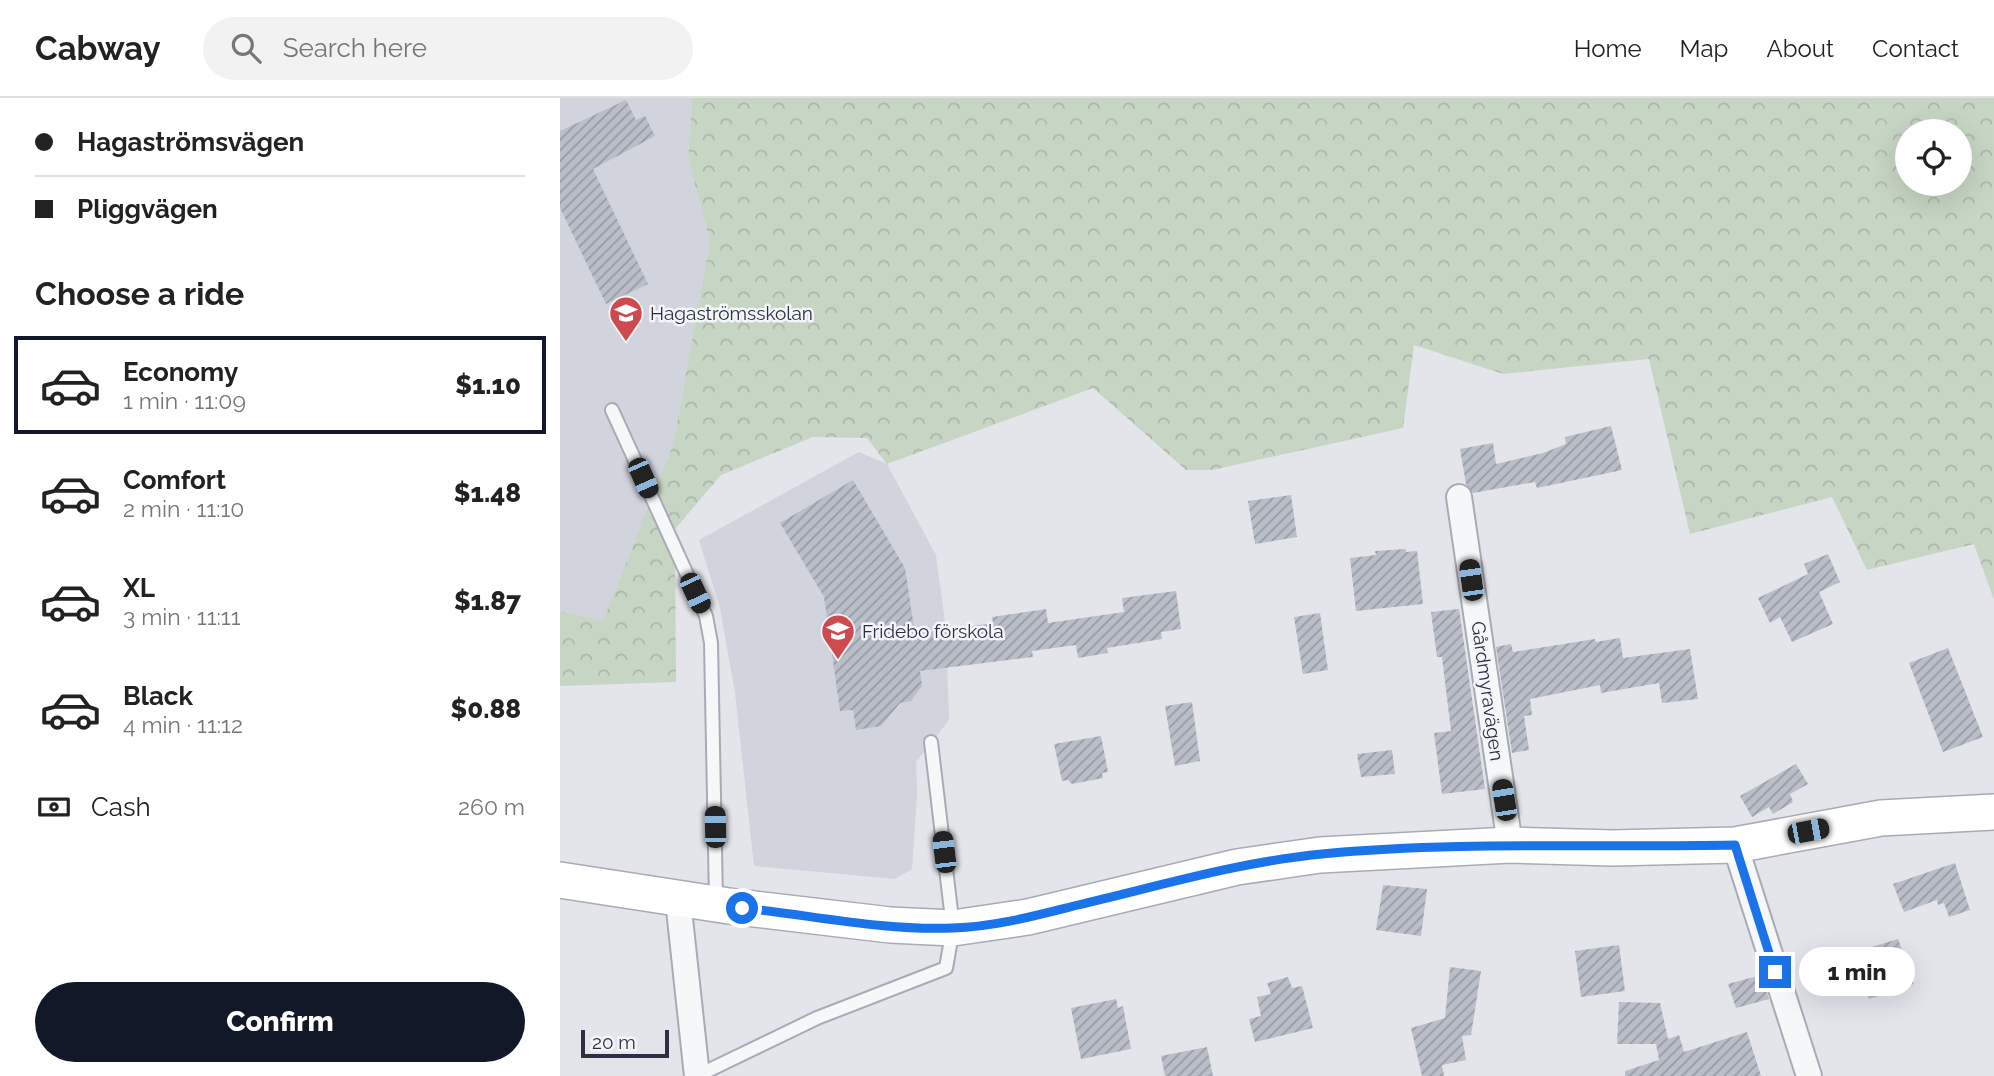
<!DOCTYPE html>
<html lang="en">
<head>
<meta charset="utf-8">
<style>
  :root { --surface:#fff; --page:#f2f2f2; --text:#222; --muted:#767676; --line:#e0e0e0; --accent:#111827 }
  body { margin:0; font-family:Raleway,sans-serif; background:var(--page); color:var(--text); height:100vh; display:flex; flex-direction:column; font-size:26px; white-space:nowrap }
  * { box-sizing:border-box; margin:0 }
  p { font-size:23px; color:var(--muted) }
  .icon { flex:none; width:38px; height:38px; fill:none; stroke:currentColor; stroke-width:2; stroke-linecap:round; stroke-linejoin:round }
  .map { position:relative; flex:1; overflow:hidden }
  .details { display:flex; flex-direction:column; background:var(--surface); width:560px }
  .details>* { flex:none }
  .guide { display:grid; align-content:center; height:154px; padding:0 35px; background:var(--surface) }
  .controls { position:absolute; left:1335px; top:21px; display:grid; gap:14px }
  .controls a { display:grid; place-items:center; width:77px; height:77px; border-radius:50%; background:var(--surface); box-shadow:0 7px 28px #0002; font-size:35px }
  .scale { position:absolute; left:21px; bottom:18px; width:88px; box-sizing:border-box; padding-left:7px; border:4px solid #2b3143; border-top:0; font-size:19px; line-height:24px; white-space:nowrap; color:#2b3143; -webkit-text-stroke:5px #f3f5f8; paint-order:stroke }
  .end { position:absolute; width:32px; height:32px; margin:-16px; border:9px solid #1a73e8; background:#fff; box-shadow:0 0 0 4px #fff }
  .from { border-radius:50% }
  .bubble { position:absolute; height:49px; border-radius:24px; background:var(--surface); box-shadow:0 7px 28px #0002; font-size:23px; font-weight:800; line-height:49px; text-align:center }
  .car { position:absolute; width:21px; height:42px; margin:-21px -10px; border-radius:9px; box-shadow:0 0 5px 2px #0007; background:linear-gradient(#222 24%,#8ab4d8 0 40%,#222 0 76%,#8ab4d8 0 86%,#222 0) }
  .guide b { display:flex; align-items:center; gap:24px; height:66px; font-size:26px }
  .guide b+b { border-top:2px solid var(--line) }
  .guide i { width:18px; height:18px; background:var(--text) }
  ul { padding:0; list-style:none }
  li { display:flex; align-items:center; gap:21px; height:98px; margin:0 14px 10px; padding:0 21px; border:4px solid transparent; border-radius:0px }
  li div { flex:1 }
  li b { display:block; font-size:26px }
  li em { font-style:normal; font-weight:800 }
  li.active { border-color:var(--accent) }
  li>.icon { width:63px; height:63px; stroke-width:1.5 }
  h2 { padding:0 35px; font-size:32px; line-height:84px }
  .pay { display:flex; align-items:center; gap:18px; height:77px; padding:0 35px; font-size:26px }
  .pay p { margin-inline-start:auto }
  .action { display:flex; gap:14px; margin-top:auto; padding:14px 35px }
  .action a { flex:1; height:80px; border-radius:42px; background:var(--accent); color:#fff; font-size:28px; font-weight:800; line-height:80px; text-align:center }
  header { display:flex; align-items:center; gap:42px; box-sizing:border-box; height:98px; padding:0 35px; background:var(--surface); border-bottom:2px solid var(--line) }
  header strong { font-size:33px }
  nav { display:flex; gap:38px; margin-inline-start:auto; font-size:24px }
  .search { width:490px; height:63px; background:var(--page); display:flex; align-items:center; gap:18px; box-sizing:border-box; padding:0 24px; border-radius:38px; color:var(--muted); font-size:26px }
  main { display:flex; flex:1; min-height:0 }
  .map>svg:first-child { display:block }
</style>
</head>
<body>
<header>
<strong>Cabway</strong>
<div class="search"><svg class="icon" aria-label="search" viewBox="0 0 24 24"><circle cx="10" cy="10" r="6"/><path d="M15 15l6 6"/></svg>Search here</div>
<nav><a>Home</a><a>Map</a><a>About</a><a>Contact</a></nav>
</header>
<main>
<section class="details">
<div class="guide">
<b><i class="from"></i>Hagaströmsvägen</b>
<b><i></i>Pliggvägen</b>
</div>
<h2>Choose a ride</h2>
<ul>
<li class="active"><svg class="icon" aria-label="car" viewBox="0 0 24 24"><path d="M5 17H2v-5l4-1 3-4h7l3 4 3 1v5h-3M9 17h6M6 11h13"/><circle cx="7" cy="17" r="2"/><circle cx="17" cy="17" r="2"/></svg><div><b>Economy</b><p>1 min · 11:09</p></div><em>$1.10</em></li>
<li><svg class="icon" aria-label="car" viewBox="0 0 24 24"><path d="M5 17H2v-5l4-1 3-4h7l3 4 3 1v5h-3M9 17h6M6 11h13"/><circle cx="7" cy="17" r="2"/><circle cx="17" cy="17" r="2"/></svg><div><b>Comfort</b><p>2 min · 11:10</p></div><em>$1.48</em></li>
<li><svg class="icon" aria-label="car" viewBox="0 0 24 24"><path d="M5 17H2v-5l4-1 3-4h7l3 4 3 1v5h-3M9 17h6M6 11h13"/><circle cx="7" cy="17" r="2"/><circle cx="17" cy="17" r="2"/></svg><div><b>XL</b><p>3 min · 11:11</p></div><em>$1.87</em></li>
<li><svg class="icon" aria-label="car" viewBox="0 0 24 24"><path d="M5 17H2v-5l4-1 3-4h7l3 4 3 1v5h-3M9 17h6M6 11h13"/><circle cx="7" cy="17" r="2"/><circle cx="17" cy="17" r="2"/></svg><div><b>Black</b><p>4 min · 11:12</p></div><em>$0.88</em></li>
</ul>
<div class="pay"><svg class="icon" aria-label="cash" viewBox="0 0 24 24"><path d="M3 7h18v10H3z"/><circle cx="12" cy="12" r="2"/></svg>Cash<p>260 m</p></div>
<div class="action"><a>Confirm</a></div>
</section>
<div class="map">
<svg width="1434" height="978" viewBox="0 0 1434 978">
  <defs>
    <pattern id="forest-crowns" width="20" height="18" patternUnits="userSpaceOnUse" patternTransform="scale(1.75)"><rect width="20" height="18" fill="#c7d5c4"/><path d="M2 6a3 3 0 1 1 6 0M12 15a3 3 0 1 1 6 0" fill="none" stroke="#abb7aa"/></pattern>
    <pattern id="building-hatch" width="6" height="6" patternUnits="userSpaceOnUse" patternTransform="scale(1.75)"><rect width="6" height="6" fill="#babec8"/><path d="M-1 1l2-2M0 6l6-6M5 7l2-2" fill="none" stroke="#979ba4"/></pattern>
  </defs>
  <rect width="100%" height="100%" fill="#e3e5eb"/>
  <!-- built -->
  <path fill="#d1d4dd" d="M0,0h132l-4,61 22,82 -37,204 -70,177 -43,-11z
    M299,354l28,12 49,91 10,74 3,91 -33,42 1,33 -5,74 -17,10 -141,-13 -19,-173 -15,-85 -21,-68z"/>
  <!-- forest -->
  <path fill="url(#forest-crowns)" fill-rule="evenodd" d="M132,0h1302v502l-20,-56 -107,26 -35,-73 -142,37 -41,-175 -146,15 -89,-29 -11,83 -191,42h-26l-93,-82 -206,76 -20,-26 -54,-1 -92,38 -46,54 1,153 -116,4v-75l43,10 70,-176 37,-204 -22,-82zM1348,33h52v53h-52z"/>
  <!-- building -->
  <path fill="url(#building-hatch)" d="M66,2l10,20 9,-4 10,20 -62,33 55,115 -42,20 -46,-96v-77z
    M1051,328l11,44 -85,18 -2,-6 -62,11 -7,-9 -6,-35 33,-6 3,21 47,-11 23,-9 -1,-7z
    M293,382l52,88 10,66 78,-11 -1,-6 54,-8 2,14 76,-11 -2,-14 54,-7 5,38 -20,3 1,7 -55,9 1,5 -30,5 -2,-13 -44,6 1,6 -113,14 2,15 -11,15 -11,2 -19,23 -25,4 -3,-20 -13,1 -16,-114 -44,-74z
    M731,397l6,42 -42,7 -7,-43z
    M846,451v3l11,-1 6,53 -67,7 -6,-53 26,-3 -1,-4z
    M1268,456l12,28 -21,10 14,32 -41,18 -12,-25 -10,6 -12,-25 50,-24 -4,-10z
    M899,511l26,180 -43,5 -8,-61 17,-2 -9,-74h-5l-6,-45z
    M760,515l8,57 -25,4 -9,-57z
    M1060,540l3,20 67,-9 8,50 -36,4 -3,-20 -58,10 -1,-8 -70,14 2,16 -8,1 5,34 -17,3 -16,-106 15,-3 2,8 82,-13 1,3z
    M1388,550l35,89 -40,15 -34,-89z
    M632,604l8,59 -25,5 -10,-60z
    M541,638l7,36 -6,1 1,5 -31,6 -4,-4 -6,1 -8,-37z
    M832,652l3,24 -34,3 -4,-23z
    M1236,666l12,20 -18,10 3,8 -20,12 -4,-7 -17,10 -12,-21z
    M1395,765l15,47 -21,7 -5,-14 -6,2 -1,-5 -33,12 -11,-28z
    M823,787l44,4 -6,47 -45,-6z
    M1338,841l16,45 -45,15 -5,-16 -13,3 -7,-24 29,-10 -1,-5z
    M1059,847l6,46 -44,6 -6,-46z
    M890,869l31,4 -10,64 -9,1 4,24 -24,5 2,11h-22l-11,-48 34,-10z
    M1201,877l8,24 -33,9 -8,-24z
    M728,879l4,11 10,-2 11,42 -58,14 -6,-23 12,-3 -4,-19 14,-3 -4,-11z
    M556,901l2,9 5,-2 8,43 -50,10 -10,-51z
    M1059,904l41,1 8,36 11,-4 5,17 63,-20 14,44h-136v-5l34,-11 -3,-16h-39z
    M647,949l6,29h-48l-4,-20z"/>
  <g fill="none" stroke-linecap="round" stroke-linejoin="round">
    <!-- lane casing -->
    <g stroke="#a8abb5" stroke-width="16">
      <path id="lane" d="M52,312l94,206 5,27 5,257
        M137,978l120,-58 129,-50 7,-40 -22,-186"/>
    </g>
    <!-- street casing -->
    <g stroke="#a8abb5" stroke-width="28">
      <path id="street" d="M899,399l51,348
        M1175,747l74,231
        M118,802l19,176"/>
    </g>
    <!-- secondary casing -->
    <g stroke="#a8abb5" stroke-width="38">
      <path id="secondary" d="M0,782l169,26 161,19 63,3 75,-11 209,-50 83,-12 190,-10 103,3 122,-3 146,-27 113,-6"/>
    </g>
    <!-- lane -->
    <use href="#lane" stroke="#f6f7f9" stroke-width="12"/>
    <!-- street -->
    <use href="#street" stroke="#f6f7f9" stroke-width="24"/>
    <!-- secondary -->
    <use href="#secondary" stroke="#fff" stroke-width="35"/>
  </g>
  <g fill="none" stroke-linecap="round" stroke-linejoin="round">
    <!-- route -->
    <path stroke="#1a73e8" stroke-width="9" d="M182,810c69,7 142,23 211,20 42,-1 85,-13 125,-23 81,-19 161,-43 244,-51 137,-13 275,-6 413,-9l40,127"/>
  </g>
  <!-- icons -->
  <defs>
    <g id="school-pin" transform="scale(1.75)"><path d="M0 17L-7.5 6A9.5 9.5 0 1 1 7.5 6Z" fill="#cd4b50" stroke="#f3f5f8"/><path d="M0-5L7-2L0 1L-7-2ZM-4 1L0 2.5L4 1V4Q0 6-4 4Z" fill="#fff"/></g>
  </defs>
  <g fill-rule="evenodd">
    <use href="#school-pin" x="66" y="215"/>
    <use href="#school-pin" x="278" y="533"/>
  </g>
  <g text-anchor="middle" stroke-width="5" stroke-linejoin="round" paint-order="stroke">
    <!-- poi labels -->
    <g font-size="19" fill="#2b3143" stroke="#f3f5f8" text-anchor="start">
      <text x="90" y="222">Hagaströmsskolan</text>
      <text x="302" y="540">Fridebo förskola</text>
    </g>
    <!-- street labels -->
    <g font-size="19" fill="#2b3143" stroke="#f3f5f8">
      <text transform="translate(928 593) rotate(82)" y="7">Gårdmyravägen</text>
    </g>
  </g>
</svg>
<div class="controls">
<a><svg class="icon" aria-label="locate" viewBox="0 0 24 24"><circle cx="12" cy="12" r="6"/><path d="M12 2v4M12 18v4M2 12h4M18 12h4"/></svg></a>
</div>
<div class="scale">20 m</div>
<i class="end from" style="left:182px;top:810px"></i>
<i class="end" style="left:1215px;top:874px"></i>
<div class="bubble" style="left:1239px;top:849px;width:116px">1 min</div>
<i class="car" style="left:83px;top:380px;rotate:156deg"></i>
<i class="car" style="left:911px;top:482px;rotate:352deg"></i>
<i class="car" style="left:135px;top:495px;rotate:155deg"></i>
<i class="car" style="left:944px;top:702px;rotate:351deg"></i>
<i class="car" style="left:155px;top:729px;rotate:359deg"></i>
<i class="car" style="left:1248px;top:733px;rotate:79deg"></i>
<i class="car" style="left:384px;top:754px;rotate:353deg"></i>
</div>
</main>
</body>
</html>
